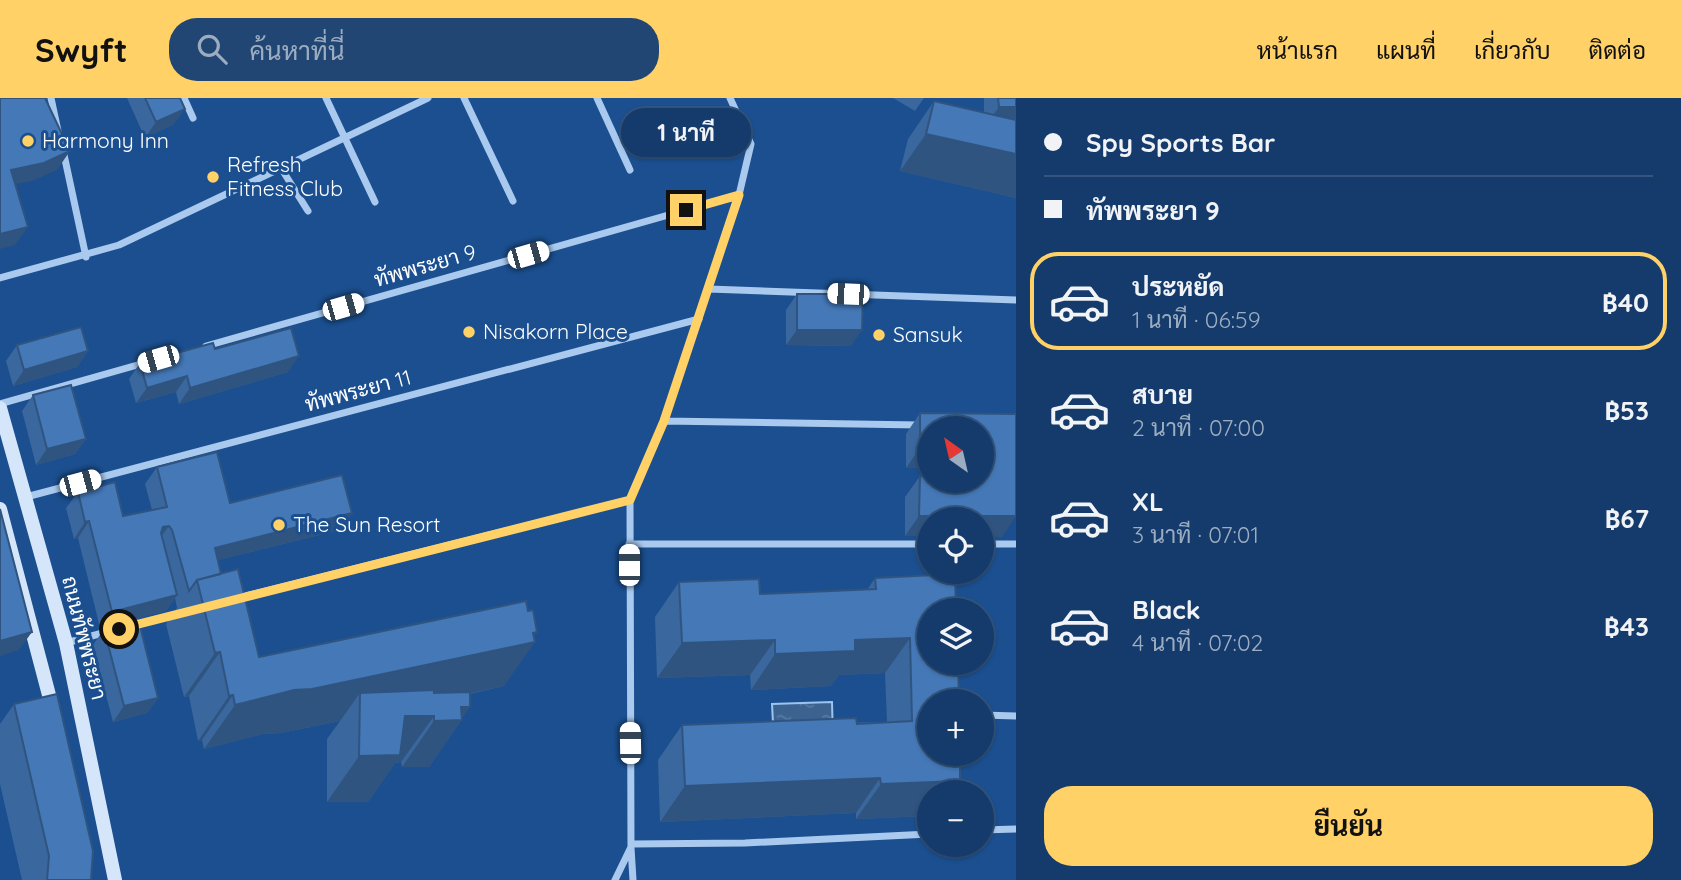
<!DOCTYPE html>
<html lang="th">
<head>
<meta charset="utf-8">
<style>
  :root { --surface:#143b6b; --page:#214673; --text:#f1f3f6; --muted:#9dadc1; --line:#33557e; --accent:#ffd166 }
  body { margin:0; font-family:Quicksand,Sarabun,sans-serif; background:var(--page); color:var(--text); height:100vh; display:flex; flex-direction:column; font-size:26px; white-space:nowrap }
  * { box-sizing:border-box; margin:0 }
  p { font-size:23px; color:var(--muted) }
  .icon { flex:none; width:38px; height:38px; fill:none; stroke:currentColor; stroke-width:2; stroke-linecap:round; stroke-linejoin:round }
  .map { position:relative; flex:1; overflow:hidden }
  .details { display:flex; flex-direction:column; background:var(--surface); width:665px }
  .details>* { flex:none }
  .hud { display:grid; align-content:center; height:154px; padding:0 28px; background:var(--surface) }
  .needle { width:46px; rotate:326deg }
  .controls { position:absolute; left:917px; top:318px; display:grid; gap:14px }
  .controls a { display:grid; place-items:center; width:77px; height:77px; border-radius:50%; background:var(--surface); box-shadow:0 2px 5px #0004,0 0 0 2px var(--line); font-size:35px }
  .end { position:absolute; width:32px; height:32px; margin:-16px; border:9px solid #ffd166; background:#111; box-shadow:0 0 0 4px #111 }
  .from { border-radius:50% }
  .bubble { position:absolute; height:49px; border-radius:24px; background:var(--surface); box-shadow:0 2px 5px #0004,0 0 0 2px var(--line); font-size:23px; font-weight:700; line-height:49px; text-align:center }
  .car { position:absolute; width:21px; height:42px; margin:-21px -10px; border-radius:9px; box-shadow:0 0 5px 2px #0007; background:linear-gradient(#fff 24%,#345 0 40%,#fff 0 76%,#345 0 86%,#fff 0) }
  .hud b { display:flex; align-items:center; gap:24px; height:66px; font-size:26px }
  .hud b+b { border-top:2px solid var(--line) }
  .hud i { width:18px; height:18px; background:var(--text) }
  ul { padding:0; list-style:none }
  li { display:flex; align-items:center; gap:21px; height:98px; margin:0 14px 10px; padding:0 14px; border:4px solid transparent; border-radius:28px }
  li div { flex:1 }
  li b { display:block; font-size:26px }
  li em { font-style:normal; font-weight:700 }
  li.active { border-color:var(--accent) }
  li>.icon { width:63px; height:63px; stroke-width:1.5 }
  .primary-button { display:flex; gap:14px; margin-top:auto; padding:14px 28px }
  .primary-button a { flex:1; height:80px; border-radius:28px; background:var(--accent); color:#111; font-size:28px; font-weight:700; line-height:80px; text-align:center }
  header { display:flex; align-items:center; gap:42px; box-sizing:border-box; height:98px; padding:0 35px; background:var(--accent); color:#111 }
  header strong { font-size:33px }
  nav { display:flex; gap:38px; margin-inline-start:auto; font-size:24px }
  .search { width:490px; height:63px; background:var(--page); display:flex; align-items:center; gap:18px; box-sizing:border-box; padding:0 24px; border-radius:28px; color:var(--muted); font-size:26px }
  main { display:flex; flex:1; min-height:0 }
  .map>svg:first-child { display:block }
</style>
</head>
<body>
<header>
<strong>Swyft</strong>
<div class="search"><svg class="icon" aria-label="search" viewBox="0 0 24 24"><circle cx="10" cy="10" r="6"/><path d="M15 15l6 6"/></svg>ค้นหาที่นี่</div>
<nav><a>หน้าแรก</a><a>แผนที่</a><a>เกี่ยวกับ</a><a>ติดต่อ</a></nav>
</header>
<main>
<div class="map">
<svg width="1016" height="782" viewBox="0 0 1016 782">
  <defs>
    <pattern id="water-ripples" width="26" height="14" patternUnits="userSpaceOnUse" patternTransform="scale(1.75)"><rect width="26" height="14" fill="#3c6290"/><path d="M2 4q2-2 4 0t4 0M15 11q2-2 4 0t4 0" fill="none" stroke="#597aa1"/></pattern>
  </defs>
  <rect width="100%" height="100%" fill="#1b4f8f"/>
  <!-- water -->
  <path fill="url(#water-ripples)" stroke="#9cc4f0" stroke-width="2" d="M832,604l1,37 -59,3 -2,-38z"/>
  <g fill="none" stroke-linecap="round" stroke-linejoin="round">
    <!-- street -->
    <path stroke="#a9c9ee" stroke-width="7" d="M51,0l7,33
      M184,0l9,20
      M326,0l49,104
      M464,0l49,103
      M597,0l33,72
      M63,52l23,107
      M281,70l27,43
      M0,180l119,-33 309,-147
      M709,191l307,11
      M206,248l533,-151
      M0,306l148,-42
      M664,323l255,4
      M26,399l673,-178
      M629,446h300
      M982,446h34
      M237,500l393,-98
      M132,528l49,-13
      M66,545l44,-12
      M982,617l34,1
      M982,732l34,-1
      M631,746l114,-1 184,-9
      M631,750l2,32
      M615,782l16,-33 -1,-347 34,-79 75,-226 12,-51 -21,-46"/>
    <!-- secondary -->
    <path stroke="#d6e6fa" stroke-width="14" d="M0,310l66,235 49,237
      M0,411l54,205"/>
  </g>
  <!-- wall -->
  <path fill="#3a679d" d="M127,0h53l-6,26 -29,14z
    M893,0h31l-9,13z
    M984,0h32v100l-116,-27 8,-32 26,-38 50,12z
    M797,196l54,52 -65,-1v-35z
    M17,247l71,6 -11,16 -64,19 -7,-25z
    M215,251l73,23 -109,32 -3,-12 -40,11 -7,-24 11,-16z
    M33,297l53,44 -11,15 -39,11 -14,-54z
    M920,315l96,1 -14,123 -73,-17v16h-24v-39l15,-21 62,5v-52h-53v39h-23v-34z
    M157,369l73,36 122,10 -12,17 -122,30 3,14 38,83 275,-21 -30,50 -34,8 -8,25 -33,48h-27l-1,-5 -6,1 -27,39h-41v-63l13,-18 -59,12 -18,1 -59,15 -2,-9 -4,1 -9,-45 -5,1 -18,-73 11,-16 -2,-10 -9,13 -28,7 20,80 -11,15 -34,9 -20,-77 11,-16 29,-9 -33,8 -22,-90 -4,1 -8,-31 12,-16 45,24 29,-6 -7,-26z
    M955,476l-26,219v23l-73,3v-6l-196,9 -2,-62 24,-35 205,-3 -2,-49 -46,2 -8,11 -80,4 -1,-15 -93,3 -2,-61 24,-35 81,12 107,-4 8,-12z
    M14,606l77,176h-69l-22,-96v-60z"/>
  <!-- shaded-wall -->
  <path fill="#305480" d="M999,9h17v20l-32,1z
    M185,11l-11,15 -29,14 11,-16z
    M926,36l90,20v44l-116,-27z
    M70,53l-13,19 -25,11 -32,6 11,-17z
    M28,129l-13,18 -15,4v-15z
    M797,232h65l-11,16 -65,-1z
    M88,253l-11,16 -64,19 11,-16z
    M299,258l-11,16 -109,32 11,-16z
    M187,278l-11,16 -40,11 11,-15z
    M86,341l-11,15 -39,11 11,-16z
    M920,350h9v20h-23z
    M352,415l-12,17 -137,34 12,-16z
    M919,418h97l-14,21h-20v-17h-53v16h-24z
    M89,423l-11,17 -4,1 11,-17z
    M169,428l-12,16 6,-15z
    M177,497l-11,16 -66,17 12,-16z
    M32,534l-13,18 -19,6v-15z
    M537,534l-8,11 6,-1 -31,44 -144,31v-24l-20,28 -59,12 -18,1 -59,15 31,-44z
    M910,540l-25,35 -46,2 -8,11 -80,4 24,-36 80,-14z
    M775,542l-25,35 -93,3 25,-35z
    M220,554l-31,44 -5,1 31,-44z
    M233,597l-31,45 -4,1 31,-45z
    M158,600l-11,15 -34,9 11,-16z
    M461,609h9l-41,60h-27l32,-46z
    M405,618h29l-33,46 -6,1 -27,39h-41l32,-46z
    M880,680l-24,35 -196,9 25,-36z
    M960,683l-8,12h-23v23l-73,3 25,-35z"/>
  <!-- building -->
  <path fill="#4478b7" stroke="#305480" stroke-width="2" d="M0,0h45l25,53 -26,12 -33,7 17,57 -28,7z
    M145,0h35l5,11 -29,13z
    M998,0h18v9h-17z
    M934,3l82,19v34l-90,-20z
    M797,196h66l-1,36h-65z
    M81,229l7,24 -64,19 -7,-25z
    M291,230l8,28 -109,32 -3,-12 -40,12 -7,-25 73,-20 2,6z
    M71,287l15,54 -39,10 -14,-54z
    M920,315l96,1v102h-97l1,-40 9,1v4h53v-52h-53v19h-9z
    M217,354l13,51 112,-28 10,38 -137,35 6,26 -24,6 -8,11 -17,-61 -3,-4 -6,1 -2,6 16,62 -65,17 -23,-91 -4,1 -7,-30 37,-10 8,34 44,-9 -10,-40z
    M0,411l32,123 -32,9z
    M238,471l21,88 267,-56 2,10 5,-1 4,22 -4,1 2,9 -223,47 -18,1 -59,15 -2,-10 -4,1 -9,-44 -5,1 -18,-73z
    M955,476l1,37h-27v52h29l1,39h-30v52h31v27l-79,3 -1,-6 -195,8 -3,-61 174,-7 1,6 55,-3 -2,-83 -55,2v11l-80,3v-14l-93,3 -3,-61 80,-3 1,15 116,-5 -1,-11z
    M138,520l20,80 -34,8 -20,-77z
    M434,592v3l36,-1v15h-9l1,13 -28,1v-5h-29l-5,39 -41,1 1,-63z
    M57,596l36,157 -2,29h-44l2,-24 -35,-152z"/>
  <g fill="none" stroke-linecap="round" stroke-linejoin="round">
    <!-- route -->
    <path stroke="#ffd166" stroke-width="9" d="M119,531l511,-129 34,-79 75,-226 -53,15"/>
  </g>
  <!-- markers -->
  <g fill="#ffd166" stroke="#1b4f8f" stroke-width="2.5">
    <circle cx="28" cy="43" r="7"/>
    <circle cx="213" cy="79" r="7"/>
    <circle cx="469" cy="234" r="7"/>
    <circle cx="879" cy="237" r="7"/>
    <circle cx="279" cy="427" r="7"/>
  </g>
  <g text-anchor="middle" stroke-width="6" stroke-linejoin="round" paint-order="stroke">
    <!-- poi labels -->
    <g font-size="21" fill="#fff" stroke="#1b4f8f" text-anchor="start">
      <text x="42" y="50">Harmony Inn</text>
      <text x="227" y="74">Refresh<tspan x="227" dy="24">Fitness Club</tspan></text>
      <text x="483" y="241">Nisakorn Place</text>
      <text x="893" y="244">Sansuk</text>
      <text x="293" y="434">The Sun Resort</text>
    </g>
    <!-- street labels -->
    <g font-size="21" fill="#fff" stroke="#1b4f8f">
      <text transform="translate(425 168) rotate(-16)" y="7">ทัพพระยา 9</text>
      <text transform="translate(358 293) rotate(-15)" y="7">ทัพพระยา 11</text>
      <text transform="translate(84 540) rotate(76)" y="7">ถนนทัพพระยา</text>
    </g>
  </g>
</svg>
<div class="controls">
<a><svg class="needle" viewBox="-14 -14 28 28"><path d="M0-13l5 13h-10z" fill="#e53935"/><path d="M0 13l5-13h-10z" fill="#9dadc1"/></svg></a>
<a><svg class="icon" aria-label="locate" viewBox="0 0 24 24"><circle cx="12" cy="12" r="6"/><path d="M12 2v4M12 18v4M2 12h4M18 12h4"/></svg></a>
<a><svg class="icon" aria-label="layers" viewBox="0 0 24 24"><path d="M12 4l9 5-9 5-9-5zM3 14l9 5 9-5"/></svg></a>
<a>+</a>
<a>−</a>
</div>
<i class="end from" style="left:119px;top:531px"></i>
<i class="end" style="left:686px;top:112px"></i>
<div class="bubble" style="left:621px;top:10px;width:130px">1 นาที</div>
<i class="car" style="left:528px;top:157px;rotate:74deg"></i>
<i class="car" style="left:848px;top:196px;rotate:272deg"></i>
<i class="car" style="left:343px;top:209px;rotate:74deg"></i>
<i class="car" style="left:158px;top:261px;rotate:254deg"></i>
<i class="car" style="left:80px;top:385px;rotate:75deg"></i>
<i class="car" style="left:629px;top:467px;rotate:0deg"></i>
<i class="car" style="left:630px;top:645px;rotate:359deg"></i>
</div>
<section class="details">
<div class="hud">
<b><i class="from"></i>Spy Sports Bar</b>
<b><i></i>ทัพพระยา 9</b>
</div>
<ul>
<li class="active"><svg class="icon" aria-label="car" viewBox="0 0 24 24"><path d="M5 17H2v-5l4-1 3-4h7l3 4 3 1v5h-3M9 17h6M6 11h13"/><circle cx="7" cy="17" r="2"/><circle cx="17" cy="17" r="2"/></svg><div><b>ประหยัด</b><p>1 นาที · 06:59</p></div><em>฿40</em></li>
<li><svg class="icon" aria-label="car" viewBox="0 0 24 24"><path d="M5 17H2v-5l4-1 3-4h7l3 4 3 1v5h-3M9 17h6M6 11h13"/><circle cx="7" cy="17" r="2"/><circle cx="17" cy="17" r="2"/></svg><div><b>สบาย</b><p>2 นาที · 07:00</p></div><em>฿53</em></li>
<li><svg class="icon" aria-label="car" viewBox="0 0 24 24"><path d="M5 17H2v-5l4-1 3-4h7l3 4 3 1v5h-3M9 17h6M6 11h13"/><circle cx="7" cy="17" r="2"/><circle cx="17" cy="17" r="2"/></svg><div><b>XL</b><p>3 นาที · 07:01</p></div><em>฿67</em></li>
<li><svg class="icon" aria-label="car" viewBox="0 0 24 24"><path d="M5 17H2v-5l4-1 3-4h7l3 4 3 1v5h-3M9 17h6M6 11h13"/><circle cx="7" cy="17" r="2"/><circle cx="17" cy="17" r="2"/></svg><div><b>Black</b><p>4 นาที · 07:02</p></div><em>฿43</em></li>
</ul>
<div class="primary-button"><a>ยืนยัน</a></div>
</section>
</main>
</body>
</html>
